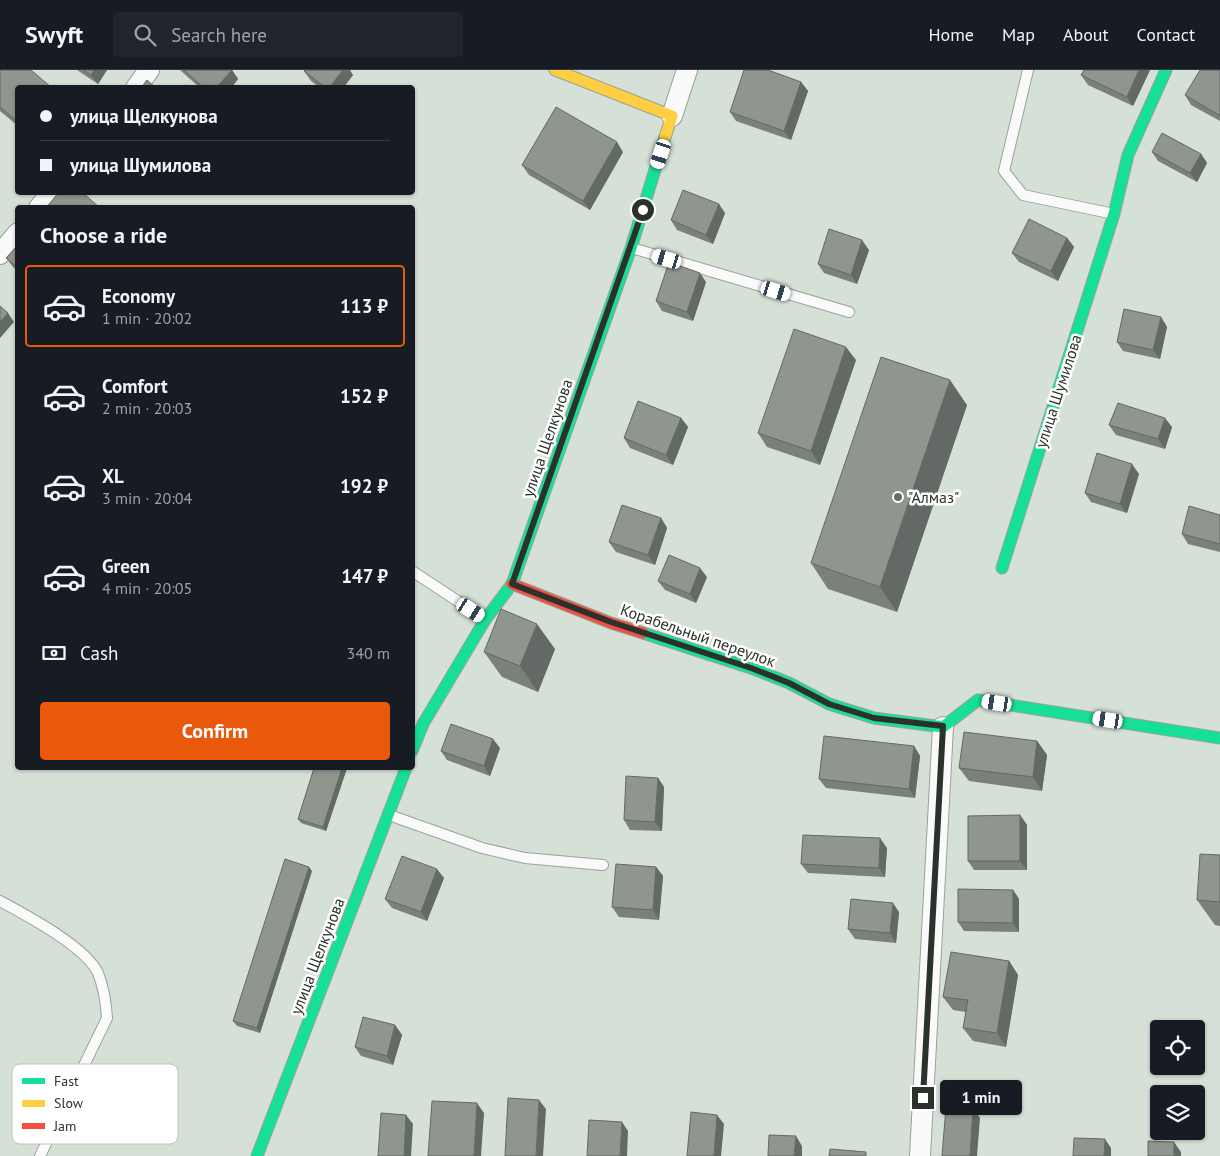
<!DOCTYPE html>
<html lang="en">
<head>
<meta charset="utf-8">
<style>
  :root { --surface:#171b24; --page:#20242c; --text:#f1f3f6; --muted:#9ea1a6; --line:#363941; --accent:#ea580c }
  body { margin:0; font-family:"PT Sans",sans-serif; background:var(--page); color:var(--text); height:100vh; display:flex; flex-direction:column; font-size:19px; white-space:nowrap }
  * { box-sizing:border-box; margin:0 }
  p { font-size:16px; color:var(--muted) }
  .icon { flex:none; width:28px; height:28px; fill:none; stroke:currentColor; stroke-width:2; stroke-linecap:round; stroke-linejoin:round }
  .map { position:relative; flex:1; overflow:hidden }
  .side { position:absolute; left:15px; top:135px; width:400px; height:565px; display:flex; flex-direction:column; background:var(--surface); border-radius:5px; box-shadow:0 1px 4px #0004 }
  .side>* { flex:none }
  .banner { position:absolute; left:15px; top:15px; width:400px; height:110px; border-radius:5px; box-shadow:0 1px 4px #0004; display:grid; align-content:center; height:110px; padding:0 25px; background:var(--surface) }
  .fabs { position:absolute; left:1150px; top:950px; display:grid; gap:10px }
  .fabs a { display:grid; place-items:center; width:55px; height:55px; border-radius:5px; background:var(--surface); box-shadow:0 1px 4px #0004; font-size:25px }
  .end { position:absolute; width:22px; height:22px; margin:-11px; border:6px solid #2a322b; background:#fff; box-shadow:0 0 0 2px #fff }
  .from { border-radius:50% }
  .bubble { position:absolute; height:35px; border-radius:5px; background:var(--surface); box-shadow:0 1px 4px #0004; font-size:16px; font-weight:800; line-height:35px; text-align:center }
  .car { position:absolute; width:15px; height:30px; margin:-15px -8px; border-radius:6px; box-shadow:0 0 4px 1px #0007; background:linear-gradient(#fff 24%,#345 0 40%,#fff 0 76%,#345 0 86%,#fff 0) }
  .banner b { display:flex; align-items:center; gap:18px; height:48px; font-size:19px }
  .banner b+b { border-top:1px solid var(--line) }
  .banner i { width:12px; height:12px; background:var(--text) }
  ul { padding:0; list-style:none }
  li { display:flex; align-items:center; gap:15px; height:82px; margin:0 10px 8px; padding:0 15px; border:2px solid transparent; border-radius:5px }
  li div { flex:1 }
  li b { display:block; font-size:19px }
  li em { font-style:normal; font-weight:800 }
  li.selected { border-color:var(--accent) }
  li>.icon { width:45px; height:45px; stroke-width:1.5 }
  h2 { padding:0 25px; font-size:22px; line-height:60px }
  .pay { display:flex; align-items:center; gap:12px; height:55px; padding:0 25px; font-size:19px }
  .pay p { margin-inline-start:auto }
  .cta { display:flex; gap:10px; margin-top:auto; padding:10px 25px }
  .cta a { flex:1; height:58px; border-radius:5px; background:var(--accent); color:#fff; font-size:20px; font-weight:800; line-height:58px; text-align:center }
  header { display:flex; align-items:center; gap:30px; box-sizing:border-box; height:70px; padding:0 25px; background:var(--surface); border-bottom:1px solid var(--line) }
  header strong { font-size:24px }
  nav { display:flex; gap:28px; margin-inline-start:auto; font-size:18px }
  .search { width:350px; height:45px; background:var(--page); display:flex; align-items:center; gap:12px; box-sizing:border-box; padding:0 18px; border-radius:5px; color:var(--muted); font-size:19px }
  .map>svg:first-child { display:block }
</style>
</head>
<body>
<header>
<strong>Swyft</strong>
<div class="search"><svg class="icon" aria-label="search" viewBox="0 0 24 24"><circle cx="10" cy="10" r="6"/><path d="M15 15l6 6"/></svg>Search here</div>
<nav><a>Home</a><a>Map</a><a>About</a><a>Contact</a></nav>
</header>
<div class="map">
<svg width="1220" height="1086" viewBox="0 0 1220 1086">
  <rect width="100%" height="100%" fill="#d5e0d6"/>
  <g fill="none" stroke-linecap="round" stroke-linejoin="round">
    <!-- lane casing -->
    <g stroke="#9aa29b" stroke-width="12">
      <path id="lane" d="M1028,0l-24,101 19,24 91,19
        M632,178l217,64
        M412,501l73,48
        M389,745l93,33 43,10 78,7
        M0,831c26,14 86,46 98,72 6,15 8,29 9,45l-67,138"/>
    </g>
    <!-- street casing -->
    <g stroke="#9aa29b" stroke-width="22">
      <path id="street" d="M136,18l13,-18
        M672,46l15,-46
        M39,138l13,-16
        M0,184l18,-21
        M920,1086l23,-429"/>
    </g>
    <!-- fast casing -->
    <g stroke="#9aa29b" stroke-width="13">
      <path id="fast" d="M1002,498l112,-354 14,-59 38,-85
        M643,563l108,35 38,15 40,21 45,14 69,9 35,-27 242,38
        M412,681l11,-27 62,-104 27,-36 119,-336 34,-111
        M257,1086l149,-388"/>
    </g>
    <!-- slow casing -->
    <g stroke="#9aa29b" stroke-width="13">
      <path id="slow" d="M555,0l117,46 -7,21"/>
    </g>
    <!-- jam casing -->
    <g stroke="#9aa29b" stroke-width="13">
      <path id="jam" d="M512,514l99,39 32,10"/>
    </g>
    <!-- lane -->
    <use href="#lane" stroke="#f9faf9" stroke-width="10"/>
    <!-- street -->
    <use href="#street" stroke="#f9faf9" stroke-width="20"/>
    <!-- fast -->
    <use href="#fast" stroke="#16e098" stroke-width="11"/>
    <!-- slow -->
    <use href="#slow" stroke="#ffcf43" stroke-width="11"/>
    <!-- jam -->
    <use href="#jam" stroke="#f24e42" stroke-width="11"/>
  </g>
  <!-- wall -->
  <path fill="#7a817b" d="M0,0l18,18v38l-18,-15z
    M77,0h30l-9,14z
    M180,0h52l6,9 -7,9h-31z
    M1084,0h66l-17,36 -45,-21 -7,-10z
    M1220,0v51l-29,-16 -6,-10z
    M304,1l49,4 -10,13h-23l-9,-7z
    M801,12l7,9 -17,49 -55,-19 -6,-9z
    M623,82l-33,58 -61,-35 -7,-10z
    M1152,82l49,2 6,9 -10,19 -39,-21z
    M725,143l-12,31 -36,-14 -6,-10z
    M1067,168l7,9 -16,34 -39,-19 -7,-9z
    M18,175v26l-5,-4 -7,-9z
    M869,180l-12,34 -33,-11 -6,-9z
    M706,212l-13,39 -31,-10 -6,-10z
    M1161,247l6,10 -7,32 -37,-8 -6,-9z
    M856,290l-36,105 -53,-18 -9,-14z
    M967,335l-70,207 -69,-23 -17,-26z
    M681,348l7,9 -15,38 -43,-17 -6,-10z
    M1109,355l63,2 -7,22 -49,-14z
    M1139,404l-12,39 -36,-11 -6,-9z
    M1220,445v37l-32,-8 -6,-10z
    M661,448l6,10 -12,37 -39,-13 -7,-10z
    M707,507l-11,26 -31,-13 -7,-9z
    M555,579l-17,43 -36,-15 -18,-25z
    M1037,671l10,14 -5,36 -73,-10 -10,-13z
    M914,676l6,10 -5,42 -89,-10 -7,-9z
    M500,678l-10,28 -43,-16 -6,-9z
    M314,698h33l-21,63 -25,-8 -3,-4z
    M658,708l6,9 -2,44 -32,-1 -6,-10z
    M1020,745l7,10v45h-53l-6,-9z
    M887,778l-2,29 -77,-4 -7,-9z
    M1220,785v71l-5,-1 -18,-25z
    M656,797l7,9 -4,44 -40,-3 -7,-10z
    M312,801l-52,162 -23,-7 -4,-5z
    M444,808l-17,43 -35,-13 -7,-9z
    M1013,820l6,9v33l-55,-1 -6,-9z
    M899,842l-3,31 -41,-4 -7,-10z
    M1009,891l9,14 -12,72 -33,-6 -10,-13 3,-16 -13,-2 -10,-13z
    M395,955l7,10 -9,30 -32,-9 -6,-9z"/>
  <!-- shaded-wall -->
  <path fill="#636964" d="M94,0h13l-9,14 -7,-9z
    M232,0l6,9 -7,9h-15z
    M343,0h7l3,5 -10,13h-14z
    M1139,0h11l-17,36 -6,-9z
    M801,12l7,9 -17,49 -7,-9z
    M617,72l6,10 -33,58 -7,-9z
    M1201,84l6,9 -10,19 -7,-9z
    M719,134l6,9 -12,31 -7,-9z
    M1067,168l7,9 -16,34 -7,-10z
    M862,170l7,10 -12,34 -6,-9z
    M700,203l6,9 -13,39 -6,-9z
    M8,243l6,9 -14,16v-16z
    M1161,247l6,10 -7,32 -7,-9z
    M846,277l10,13 -36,105 -9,-14z
    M950,310l17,25 -70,207 -17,-25z
    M681,348l7,9 -15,38 -7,-10z
    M1165,348l7,9 -7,22 -7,-10z
    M1132,394l7,10 -12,39 -7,-9z
    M661,448l6,10 -12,37 -7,-10z
    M700,498l7,9 -11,26 -6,-9z
    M537,554l18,25 -17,43 -18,-26z
    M493,669l7,9 -10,28 -6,-10z
    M1037,671l10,14 -5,36 -9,-14z
    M914,676l6,10 -5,42 -6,-9z
    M342,698h5l-21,63 -3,-4z
    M658,708l6,9 -2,44 -7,-9z
    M1020,745l7,10v45l-7,-9z
    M880,768l7,10 -2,29 -6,-9z
    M309,797l3,4 -52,162 -3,-5z
    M656,797l7,9 -4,44 -6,-10z
    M437,799l7,9 -17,43 -6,-9z
    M1013,820l6,9v33l-6,-9z
    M893,833l6,9 -3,31 -6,-10z
    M1009,891l9,14 -12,72 -9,-14z
    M395,955l7,10 -9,30 -6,-9z
    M539,1030l7,9 -3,47h-7z
    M477,1033l7,10 -3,43h-7z
    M973,1039l7,9 -3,38h-7z
    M406,1045l7,9 -2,32h-7z
    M717,1045l7,9 -3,32h-7z
    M622,1052l6,9 -1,25h-7z
    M796,1066l6,10v10h-8z
    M1105,1069l6,9v8h-7z
    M1174,1072l7,10v4h-7z"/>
  <!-- building -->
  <path fill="#8e968f" stroke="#636964" d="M0,0h31l21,18h-34v34l-18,-15z
    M84,0h10l-3,5z
    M184,0h48l-16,18h-12z
    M305,0h38l-14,18h-3l-22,-17z
    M744,0h24l33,12 -17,49 -54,-19z
    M1084,0h55l-12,27 -46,-22z
    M1200,0h20v44l-1,1 -34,-20z
    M147,10l9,8h-15z
    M556,37l61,35 -34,59 -61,-36z
    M1162,63l39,21 -11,19 -38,-21z
    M683,120l36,14 -13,31 -35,-15z
    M59,122h23l17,15 -53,1z
    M1029,149l38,19 -16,33 -39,-18z
    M829,159l33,11 -11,35 -33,-11z
    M18,175v23l-12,-10z
    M669,192l31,11 -13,39 -31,-11z
    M0,236l8,7 -8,9z
    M1124,239l37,8 -8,33 -36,-8z
    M794,259l52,18 -35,104 -53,-18z
    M881,287l69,23 -70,207 -69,-24z
    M638,331l43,17 -15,37 -42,-17z
    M1118,333l47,15 -7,21 -49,-14z
    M1097,383l35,11 -12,40 -35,-11z
    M622,435l39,13 -13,37 -39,-13z
    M1189,436l31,9v29l-38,-10z
    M669,485l31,13 -10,26 -32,-13z
    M501,539l36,15 -17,42 -36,-14z
    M451,654l42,15 -9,27 -43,-15z
    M964,662l73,9 -4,36 -74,-9z
    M824,666l90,10 -5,43 -90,-10z
    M314,698h28l-19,59 -25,-8z
    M626,706l32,2 -3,44 -31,-2z
    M1020,745v46h-52v-45z
    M803,765l77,3 -1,30 -78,-4z
    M1200,784l20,1v47l-23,-2z
    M402,786l35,13 -16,43 -36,-13z
    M285,789l24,8 -52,161 -24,-7z
    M616,794l40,3 -3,43 -41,-3z
    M958,819l55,1v33l-55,-1z
    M851,829l42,4 -3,30 -42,-4z
    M951,882l58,9 -12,72 -34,-5 5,-28 -25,-3z
    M363,947l32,8 -8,31 -32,-9z
    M508,1028l31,2 -3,56h-31z
    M432,1031l45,2 -3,53h-46z
    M946,1037l27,2 -3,47h-28z
    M691,1042l26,3 -3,41h-27z
    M381,1043l25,2 -2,41h-26z
    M589,1050l33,2 -2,34h-33z
    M769,1065l27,1 -2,20h-26z
    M1074,1068l31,1 -1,17h-31z
    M1148,1071l26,1v14h-26z
    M830,1079l36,3v4h-37z"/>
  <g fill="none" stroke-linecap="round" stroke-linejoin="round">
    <!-- route -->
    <path stroke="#2a322b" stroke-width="6" d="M643,140l-131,374 99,38 140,46 38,15 40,21 45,14 69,8 -20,372"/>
  </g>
  <!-- markers -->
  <circle fill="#666f67" stroke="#fff" stroke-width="2" cx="898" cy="427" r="5"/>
  <g text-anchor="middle" stroke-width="5" stroke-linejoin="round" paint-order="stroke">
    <!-- street labels -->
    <g font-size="16" fill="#2a322b" stroke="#fff">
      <text transform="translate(1058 321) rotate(-72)" y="6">улица Шумилова</text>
      <text transform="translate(547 368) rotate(-71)" y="6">улица Щелкунова</text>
      <text transform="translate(698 565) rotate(19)" y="6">Корабельный переулок</text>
      <text transform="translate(317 886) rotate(-69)" y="6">улица Щелкунова</text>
    </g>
    <!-- poi labels -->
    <g font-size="16" fill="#2a322b" stroke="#fff" text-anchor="start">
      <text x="908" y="433">"Алмаз"</text>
    </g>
  </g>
  <!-- legend -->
  <rect x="12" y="994" width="166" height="80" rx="8" fill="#fff" stroke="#bfc2bf" stroke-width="1"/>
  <rect x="22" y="1008" width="23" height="6" fill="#16e098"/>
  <rect x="22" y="1030" width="23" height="7" fill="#ffcf43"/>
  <rect x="22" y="1053" width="23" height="6" fill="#f24e42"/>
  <g font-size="14" fill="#2a322b">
    <text x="54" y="1016">Fast</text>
    <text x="54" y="1038">Slow</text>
    <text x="54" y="1061">Jam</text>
  </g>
</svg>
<div class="fabs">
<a><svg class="icon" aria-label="locate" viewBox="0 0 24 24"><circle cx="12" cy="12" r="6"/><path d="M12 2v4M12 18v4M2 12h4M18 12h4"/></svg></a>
<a><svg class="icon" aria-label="layers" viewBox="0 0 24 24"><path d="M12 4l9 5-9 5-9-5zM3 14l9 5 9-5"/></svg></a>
</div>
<i class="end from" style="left:643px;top:140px"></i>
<i class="end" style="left:923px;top:1028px"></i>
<div class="bubble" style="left:940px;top:1010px;width:82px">1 min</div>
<i class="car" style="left:661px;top:84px;rotate:198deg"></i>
<i class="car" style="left:667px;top:189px;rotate:287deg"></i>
<i class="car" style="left:776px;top:221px;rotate:107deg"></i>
<i class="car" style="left:471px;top:540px;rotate:123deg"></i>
<i class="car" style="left:997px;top:633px;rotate:279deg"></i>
<i class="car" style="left:1108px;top:650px;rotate:279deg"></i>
<div class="banner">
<b><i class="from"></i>улица Щелкунова</b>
<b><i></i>улица Шумилова</b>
</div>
<section class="side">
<h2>Choose a ride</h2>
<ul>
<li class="selected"><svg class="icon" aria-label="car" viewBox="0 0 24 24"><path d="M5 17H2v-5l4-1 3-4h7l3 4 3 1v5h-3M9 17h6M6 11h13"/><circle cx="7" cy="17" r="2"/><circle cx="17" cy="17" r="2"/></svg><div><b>Economy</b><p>1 min · 20:02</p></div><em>113 ₽</em></li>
<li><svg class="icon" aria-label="car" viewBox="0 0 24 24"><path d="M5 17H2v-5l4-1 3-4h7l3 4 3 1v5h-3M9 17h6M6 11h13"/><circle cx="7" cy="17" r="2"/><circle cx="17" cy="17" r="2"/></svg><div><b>Comfort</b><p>2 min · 20:03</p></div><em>152 ₽</em></li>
<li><svg class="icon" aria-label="car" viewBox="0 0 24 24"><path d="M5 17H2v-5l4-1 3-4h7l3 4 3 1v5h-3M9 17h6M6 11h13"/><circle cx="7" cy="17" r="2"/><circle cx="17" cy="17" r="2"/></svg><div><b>XL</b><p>3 min · 20:04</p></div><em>192 ₽</em></li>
<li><svg class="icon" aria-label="car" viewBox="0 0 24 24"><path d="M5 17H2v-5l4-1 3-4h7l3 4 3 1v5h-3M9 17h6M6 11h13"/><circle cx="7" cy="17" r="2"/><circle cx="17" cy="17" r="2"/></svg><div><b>Green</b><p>4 min · 20:05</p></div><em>147 ₽</em></li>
</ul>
<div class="pay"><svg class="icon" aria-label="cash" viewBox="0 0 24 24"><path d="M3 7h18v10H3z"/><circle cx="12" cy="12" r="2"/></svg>Cash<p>340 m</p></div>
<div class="cta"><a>Confirm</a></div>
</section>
</div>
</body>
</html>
